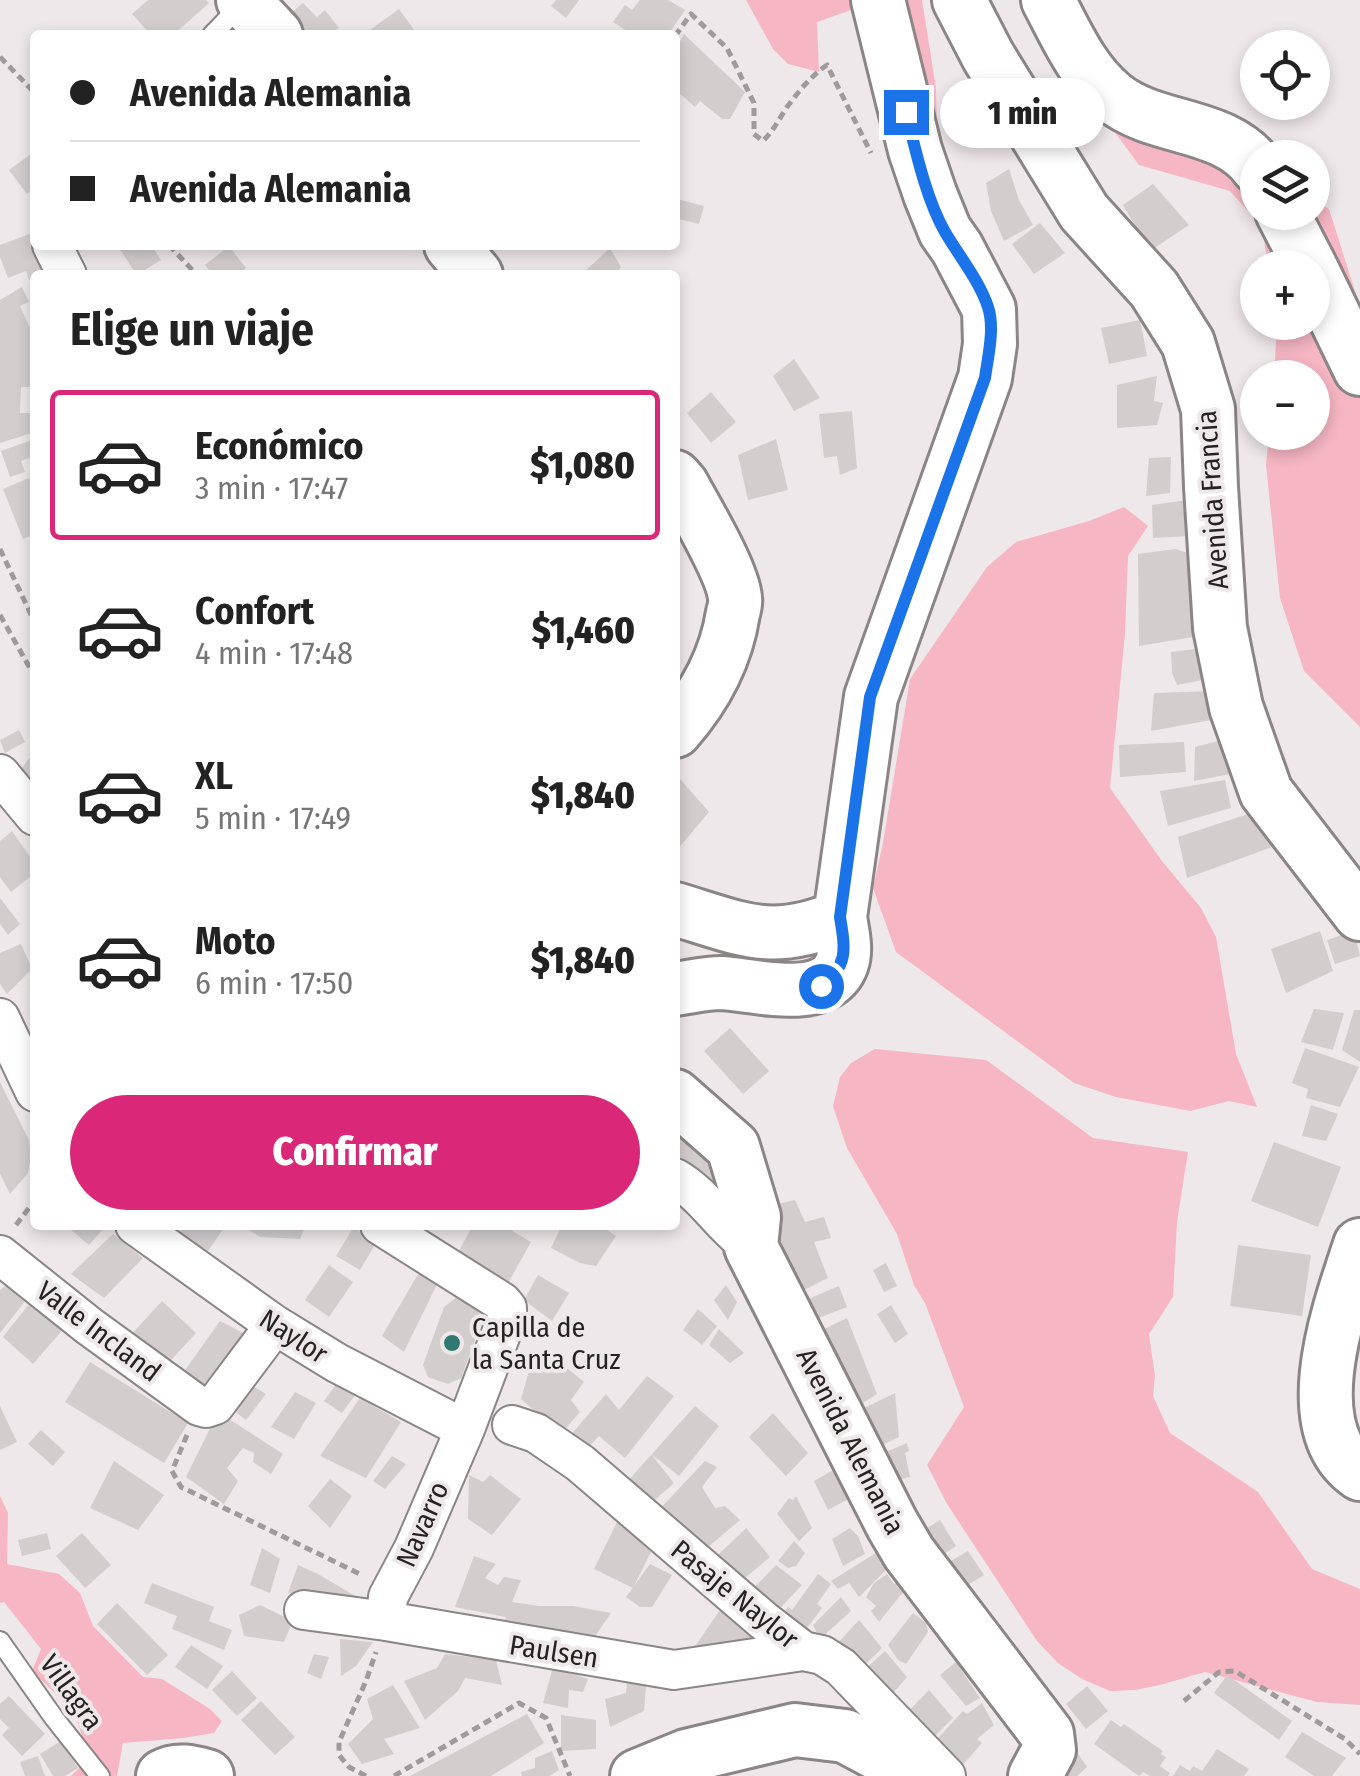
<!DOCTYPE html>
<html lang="es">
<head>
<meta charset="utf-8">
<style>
  :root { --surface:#fff; --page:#f6f6f6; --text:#222; --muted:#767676; --line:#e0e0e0; --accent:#db2777 }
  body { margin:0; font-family:"Fira Sans Condensed",sans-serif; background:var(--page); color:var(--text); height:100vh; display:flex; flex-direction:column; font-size:38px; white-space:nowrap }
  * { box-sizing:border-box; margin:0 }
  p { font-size:32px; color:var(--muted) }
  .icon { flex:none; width:55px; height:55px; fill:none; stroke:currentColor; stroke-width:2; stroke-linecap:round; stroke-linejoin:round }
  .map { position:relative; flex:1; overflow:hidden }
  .panel { position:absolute; left:30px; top:270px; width:650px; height:960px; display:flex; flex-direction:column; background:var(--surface); border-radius:10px; box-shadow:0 5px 15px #0003 }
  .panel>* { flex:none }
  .banner { position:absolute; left:30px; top:30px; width:650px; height:220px; border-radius:10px; box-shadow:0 5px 15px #0003; display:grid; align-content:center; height:220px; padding:0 40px; background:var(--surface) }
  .buttons { position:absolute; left:1240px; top:30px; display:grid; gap:20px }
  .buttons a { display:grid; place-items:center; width:90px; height:90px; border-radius:50%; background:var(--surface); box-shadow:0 5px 15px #0003; font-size:50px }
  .end { position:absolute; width:45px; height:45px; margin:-22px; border:12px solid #1a73e8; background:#fff; box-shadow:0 0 0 5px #fff }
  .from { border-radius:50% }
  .bubble { position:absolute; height:70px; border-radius:35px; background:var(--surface); box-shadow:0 5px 15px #0003; font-size:32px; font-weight:800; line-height:70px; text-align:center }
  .banner b { display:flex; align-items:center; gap:35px; height:95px; font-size:38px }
  .banner b+b { border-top:2px solid var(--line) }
  .banner i { width:25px; height:25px; background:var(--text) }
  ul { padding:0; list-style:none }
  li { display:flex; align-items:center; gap:30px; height:150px; margin:0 20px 15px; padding:0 20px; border:5px solid transparent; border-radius:10px }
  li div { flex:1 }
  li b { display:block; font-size:38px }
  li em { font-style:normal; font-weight:800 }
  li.selected { border-color:var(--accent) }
  li>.icon { width:90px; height:90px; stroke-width:1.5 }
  h2 { padding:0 40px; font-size:45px; line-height:120px }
  .cta { display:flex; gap:20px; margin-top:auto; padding:20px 40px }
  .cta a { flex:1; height:115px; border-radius:60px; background:var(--accent); color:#fff; font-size:40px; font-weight:800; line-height:115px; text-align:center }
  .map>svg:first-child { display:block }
</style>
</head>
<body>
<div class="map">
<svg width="1360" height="1776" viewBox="0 0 1360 1776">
  <rect width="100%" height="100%" fill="#efe8ea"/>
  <!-- green -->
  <path fill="#f6b6c4" d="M746,0h176l14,88 2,85 -73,-168 -48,17 2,50 -31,-8 -15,-15z
    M1063,62l87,68 107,42 1,40h54l1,-13 16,10 31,98v420l-56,-56 -24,-73 -14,-133 3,-32 43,-1v-54l-38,-1 3,-54 35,-1v-54l-44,-1 -6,-40 -32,-36 -91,-26z
    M1124,507l24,19 -20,30 -3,78 -15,154 52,73 39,47 15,29 20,117 21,53 -28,-6 -39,10 -74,-14 -42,-14 -178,-131 -23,-64 10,-45 27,-164 77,-112 29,-25 73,-21z
    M875,1049l111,11 107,78 95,14 -11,70 -4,75 -24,37 6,42 -2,20 17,37 88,59 54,77 48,20v116l-43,-3 -112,-30 -45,13 -25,5 -25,1 -28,-12 -24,-16 -21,-22 -90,-137 -20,-39 37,-58 -39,-104 -11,-18 -17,-51 -50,-86 -14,-42 7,-29 11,-14z
    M0,1496l8,17 -1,51 52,10 21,19 13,33 50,51 19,2 48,30 12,12 -8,12 -31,5 -60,5 -6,33h-46l15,-15c-4,-50 -21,-57 -54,-90l9,-22 -37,-47 -4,1z"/>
  <!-- building -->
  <path fill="#d3cdce" d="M148,0h58l3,3 -36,32h-22l-19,-21z
    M556,0h23l-13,18 -15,-12z
    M640,0h28l17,10 -17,25h-35l-20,-13 12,-17 7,5z
    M303,3l14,14 8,-7 14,18 -11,7h-28l-15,-17z
    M399,9l19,26h-49l-2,-3z
    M684,34l61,58 -15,27h-8l-22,-18 -5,6 -20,-18v-39z
    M35,151v37l-8,6 -18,-24z
    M1009,169l10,31 14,25 -29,16 -13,-30 -5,-28z
    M1153,184l36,41 -39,26 -27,-46z
    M677,199l27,7 -5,18 -24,-6z
    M1040,223l25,30 -31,21 -22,-30z
    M35,232v13l18,26 -18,4v2l-6,3 -3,-9 -18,7 -8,-21v-12z
    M117,245h34l10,15 -24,15z
    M229,246l17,22 -8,7h-25l-8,-10z
    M610,248l11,19 -7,8h-30v-3z
    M22,287l7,15 -9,4 15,33v48h-14l-1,26h15v19l-35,11v-143z
    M1140,320l7,36 -38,8 -8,-36z
    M794,359l26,39 -26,13 -21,-35z
    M1157,376l-3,25 9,2 -6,22 -40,3v-43z
    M711,392l25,30 -25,21 -24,-30z
    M852,411l5,57 -17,7 -3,-19 -13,2 -5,-44z
    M35,439v17l-14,5 4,11 -15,5 -9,-26z
    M776,439l12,51 -40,10 -10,-45z
    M1171,457l-1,36 -24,3 3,-38z
    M29,478l3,8 3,-1v49l-12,5 -20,-50z
    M1194,499l-2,37 -39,2 -1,-33z
    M1175,549l26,8 4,78 -66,11 -1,-92z
    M1203,648l4,31 -30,6 -5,-12 -1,-21z
    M1211,691v29l-60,11 3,-38z
    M19,730l6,12 -20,11 -5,-13z
    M1226,739l10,34 -42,8 1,-34z
    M1184,742l2,30 -66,5 -1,-32z
    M35,751v36l-14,-18z
    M680,779l29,33 -32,38 -2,-3v-66z
    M1225,780l6,28 -63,18 -8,-35z
    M1254,812l26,32 -93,34 -9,-41z
    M12,831l23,33v9l-24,19 -11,-15v-36z
    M0,898l20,26 -12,11 -8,-11z
    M1320,931l13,40 -47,22 -15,-44z
    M1354,931l6,25 -25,8 -8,-24z
    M21,944l11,25 -25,25 -7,-10v-31z
    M1314,1009l30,4 -11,37 -32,-8z
    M1354,1010h6v52l-18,-12z
    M730,1028l39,43 -26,23 -39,-43z
    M1305,1048l54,19 -19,40 -34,-9 2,-9 -16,-6z
    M0,1082l29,58 2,16 -3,17 -18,21 -10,-20z
    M675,1099l64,105 -64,-41z
    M1311,1105l27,9 -12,27 -24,-5z
    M1274,1142l67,25 -23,60 -67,-26z
    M795,1200l10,22 19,-5 7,21 -17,4 14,36 -28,14 -25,-68 -1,-19z
    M65,1225h33l5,4 -14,16z
    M184,1225h42l-18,26 -30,-16z
    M241,1225h65l-6,14 -40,-2z
    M473,1225h29l29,17 -24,43 -51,-29z
    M562,1225h38l16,11 -20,30 -16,-3 -29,-15z
    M353,1228l24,13 -17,29 -24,-14z
    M113,1234l30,24 -39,40 -33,-24z
    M1238,1245l73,10 -9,61 -72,-10z
    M886,1263l11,23 -13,6 -11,-22z
    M329,1265l24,17 -24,35 -24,-17z
    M421,1269l18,11 -35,72 -22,-16z
    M538,1275l31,18 -17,28 -28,-21z
    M14,1279l16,16 -30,38v-43z
    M726,1285l11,17 -9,18 -14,-20z
    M839,1286l8,21 -31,12 -8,-20z
    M457,1297l20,8 5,16 -21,57 -13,6 -20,-7 -5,-12 21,-58z
    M33,1299l32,28 -32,37 -30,-27z
    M162,1301l34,32 -33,36 -34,-32z
    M891,1305l17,29 -13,9 -18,-29z
    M698,1309l19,17 -15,19 -19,-15z
    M847,1318l30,76 -29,18 -32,-79z
    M220,1321l31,16 -40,55 -31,-15z
    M719,1329l25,24 -14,10 -21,-18z
    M552,1356l32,26 -13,18 9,12 -19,22 -40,-35 12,-42 11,5z
    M90,1362l98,61 -24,40 -99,-61z
    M647,1376l27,20 -49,62 -26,-22 -17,18 -14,-16 38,-44 13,16z
    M243,1380l23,14 -20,26 -21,-16z
    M337,1383l19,11 -14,19 -18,-12z
    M295,1392l21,11 -22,36 -23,-12z
    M895,1393l4,44 -31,15 -12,-40z
    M360,1398l41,24 -35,56 -46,-22z
    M0,1406l17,36 -17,8z
    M695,1406l24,20 -40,50 -28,-22 23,29 -27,24 -22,-23z
    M218,1412l65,42 -12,20 -18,-12 1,-9 -11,-5 -16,20 11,13 -14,23 -38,-27z
    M773,1413l35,40 -22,23 -37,-39z
    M41,1430l24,22 -12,14 -25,-22z
    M907,1443l2,8 -4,2 5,24 -12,3 -5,-19 -10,3 -2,-10z
    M392,1456l14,8 -21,25 -12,-8z
    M114,1461l50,34 -26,35 -48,-22z
    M705,1461l12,6 -15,20 13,21 10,-2 15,14 -39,33 -45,-40z
    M840,1466l14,30 -26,14 -14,-29z
    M469,1475l14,7 7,-7 31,24 -29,36 -24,-16z
    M330,1479l22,17 -22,32 -22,-22z
    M796,1496l16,32 -13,13 -22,-27 12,-16 4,2z
    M618,1520l33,32 -18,36 -39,-19z
    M940,1520l16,26 -30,20 -16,-27z
    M746,1528l24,29 -32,27 -22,-27z
    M850,1528l8,8 7,18 -22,12 -11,-27z
    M47,1533l4,16 -29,7 -4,-16z
    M82,1533l29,32 -26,23 -29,-32z
    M794,1541l11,12 -9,13 -8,2 -10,-7z
    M262,1548l18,11 -10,34 -20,-8z
    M879,1551l9,17 -29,29 -10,-14 -11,6 -7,-8z
    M968,1551l16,24 -37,23 -15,-26z
    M474,1556l22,8 -11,14 13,7 6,-8 17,3 -9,22 27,4h34l38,7 -20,29 -90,-14 5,-11 -51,-10z
    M650,1564l22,11 -20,32h-12l-14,-10z
    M298,1565l20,9 44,26 -51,-2 -23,-5z
    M776,1565l26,20 -33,35 -23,-24z
    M818,1574l13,10 -14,20 5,4 -23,31 -22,-17 11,-15 4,3z
    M887,1574l7,10 4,-3 6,10 -25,31 -8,-11 5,-5 -10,-9 8,-14z
    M152,1583l62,24 -5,14 23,9 -8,20 -52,-21 5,-13 -33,-13z
    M841,1597l10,14 -31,28 -7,-14z
    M117,1603l51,52 -21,20 -50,-51z
    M260,1605l33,16 -9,21 -40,-6 -5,-21z
    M720,1610l38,25 -7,11 -64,12z
    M913,1613l13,10 2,9 -22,32 -8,-4 -10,-15z
    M859,1620l23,28 -22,22 -26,-23z
    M340,1639l33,3 -17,24 -15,10z
    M191,1645l32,21 -16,23 -32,-22z
    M885,1651l22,26 -22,26 -25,-29z
    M314,1654l15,3 -8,22 -14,-6z
    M445,1654l51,6 6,25 -37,-7 -7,13 -33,29 -21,-39 33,-13z
    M956,1662l24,36 -14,8 -26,-31z
    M553,1667l35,12 -5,13 -14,-2 -1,18 -25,-5z
    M232,1671l25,27 -20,18 -25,-26z
    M1227,1675l65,46 -13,19 -65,-47z
    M627,1683l19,2 -2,26 -34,16 -5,-28 21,-6z
    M393,1685l27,43 -36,11 10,15 -32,10 -14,-20 25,-25 -6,-20z
    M1087,1686l21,25 -22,18 -20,-25z
    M929,1690l24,28 -26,26 -26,-25z
    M9,1696l36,38 -23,22 -20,-21 7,-7 -9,-9v-15z
    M261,1701l34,36 -20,18 -34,-35z
    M982,1703l12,22 -17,14 5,4 -28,32 -27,-25 36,-39 4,3z
    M527,1714l17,29 -53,33h-81z
    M561,1715l35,5v29l-35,2z
    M1111,1720l10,7 3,-3 39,27 -2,3 5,3 -6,9 10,7 -2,3h-18l-7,-4 -4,4 -45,-32z
    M1302,1732l44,26 -14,18h-18l-29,-19z
    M61,1741l17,27 -13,8h-12l-13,-22z
    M1217,1749l32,20 -5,7h-71l7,-11 10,6 3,-5 9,5z
    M552,1751l7,19 -10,6h-27l-1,-4 14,-4v-10z
    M1076,1751l11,16 -10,9h-27z
    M38,1756l7,20h-20l-5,-14z"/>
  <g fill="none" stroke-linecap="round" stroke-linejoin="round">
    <!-- lane casing -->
    <g stroke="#8b8586" stroke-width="22">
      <path id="lane" d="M212,35l29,-30
        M0,1641l54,77 46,58"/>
    </g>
    <!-- street casing -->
    <g stroke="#8b8586" stroke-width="42">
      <path id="street" d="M52,245l15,30
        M0,774l35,42
        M0,1018l35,74
        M675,1178c30,17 47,49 76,69
        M135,1225l140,100 62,38 128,66
        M380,1225l122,77 5,6v10l-42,111 -51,119 -26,49 -2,24
        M0,1255l89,71 110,80 7,2 9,-3 60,-80
        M512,1425l24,8 44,30 184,158 39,30 19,4 19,12 105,109
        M304,1610l82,11 288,49 129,-19"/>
    </g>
    <!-- secondary casing -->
    <g stroke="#8b8586" stroke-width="58">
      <path id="secondary" d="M243,0l33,35
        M959,0l29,56 96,156 70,77 34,54 20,66 3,78 9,141 16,79 30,85 94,122
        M1048,0c18,34 34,72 65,97 42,34 112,25 145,71
        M1282,212l29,56
        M451,245l25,30
        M1312,270l48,99
        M675,477l7,8c14,26 51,87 53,113 1,1 -1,14 -2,15 -7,45 -28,84 -58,118
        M675,909c67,20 96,37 165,8
        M675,989c15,-2 31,-6 46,-6 35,2 106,23 121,-20 5,-14 0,-32 -2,-46l31,-220 114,-319 5,-34 -1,-35 -32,-61 -12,-17 -15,-37 -15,-44 -37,-150
        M675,1096l58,51 21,70 -3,30 141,277 17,29 138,181 2,16 -14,26
        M1360,1245c-20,61 -66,183 0,229
        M163,1776c14,-8 29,-4 44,0
        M637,1776l49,-20 109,-26 50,6 75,40"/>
    </g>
    <!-- path -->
    <path stroke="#a09a9c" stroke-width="5" stroke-dasharray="8 5" stroke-linecap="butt" d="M675,36l16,-22 36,34 27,55v31l9,7c11,-11 16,-22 24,-34 12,-16 24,-31 40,-42l44,88
      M0,57l35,36
      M169,245l28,30
      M0,549l35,74
      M0,615l35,62
      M16,1225l19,-25
      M187,1435l-15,36 9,16 181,88
      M1184,1701l35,-29 16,-1 110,68 15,15
      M366,1776l-17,-9 -10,-12v-13l27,-61 10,-29
      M394,1776l125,-73 27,15 24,58"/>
    <!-- lane -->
    <use href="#lane" stroke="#fff" stroke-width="18"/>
    <!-- street -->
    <use href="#street" stroke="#fff" stroke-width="38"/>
    <!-- secondary -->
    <use href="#secondary" stroke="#fff" stroke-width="52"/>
  </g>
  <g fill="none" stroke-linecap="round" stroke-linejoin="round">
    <!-- route -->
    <path stroke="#1a73e8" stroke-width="12" d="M821,986c28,-20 24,-38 19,-69l30,-220 115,-319c3,-22 10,-50 3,-71 -9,-27 -29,-51 -43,-75 -19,-33 -30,-84 -39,-120"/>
  </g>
  <!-- markers -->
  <circle fill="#317870" stroke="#efe8ea" stroke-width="4" cx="452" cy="1343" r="10"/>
  <g text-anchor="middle" stroke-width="8" stroke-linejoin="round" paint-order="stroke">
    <!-- street labels -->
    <g font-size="28" fill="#252222" stroke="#efe8ea">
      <text transform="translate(1212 500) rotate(-94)" y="10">Avenida Francia</text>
      <text transform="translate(99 1331) rotate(37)" y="10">Valle Incland</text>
      <text transform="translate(294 1336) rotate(33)" y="10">Naylor</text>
      <text transform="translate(851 1441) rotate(63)" y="10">Avenida Alemania</text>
      <text transform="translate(422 1524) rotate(-66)" y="10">Navarro</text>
      <text transform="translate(735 1594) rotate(39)" y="10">Pasaje Naylor</text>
      <text transform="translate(554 1651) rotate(9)" y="10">Paulsen</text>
      <text transform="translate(72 1692) rotate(54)" y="10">Villagra</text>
    </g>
    <!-- poi labels -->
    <g font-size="28" fill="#252222" stroke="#efe8ea" text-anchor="start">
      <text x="472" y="1337">Capilla de<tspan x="472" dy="32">la Santa Cruz</tspan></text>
    </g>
  </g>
</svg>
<div class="buttons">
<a><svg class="icon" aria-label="locate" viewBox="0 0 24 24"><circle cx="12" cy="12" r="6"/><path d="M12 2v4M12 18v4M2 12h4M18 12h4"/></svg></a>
<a><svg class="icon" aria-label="layers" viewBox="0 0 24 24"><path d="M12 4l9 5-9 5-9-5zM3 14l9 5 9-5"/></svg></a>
<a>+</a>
<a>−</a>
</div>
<i class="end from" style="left:821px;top:986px"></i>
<i class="end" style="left:906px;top:112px"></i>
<div class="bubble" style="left:940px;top:78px;width:165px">1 min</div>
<div class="banner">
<b><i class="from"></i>Avenida Alemania</b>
<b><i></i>Avenida Alemania</b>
</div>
<section class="panel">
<h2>Elige un viaje</h2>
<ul>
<li class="selected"><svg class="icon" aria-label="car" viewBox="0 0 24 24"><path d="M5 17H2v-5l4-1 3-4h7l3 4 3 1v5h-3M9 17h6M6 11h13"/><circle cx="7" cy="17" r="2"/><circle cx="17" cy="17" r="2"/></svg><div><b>Económico</b><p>3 min · 17:47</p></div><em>$1,080</em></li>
<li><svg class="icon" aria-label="car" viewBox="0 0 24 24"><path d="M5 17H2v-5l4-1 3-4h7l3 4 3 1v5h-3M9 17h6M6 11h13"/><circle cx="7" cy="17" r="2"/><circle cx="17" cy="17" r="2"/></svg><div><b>Confort</b><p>4 min · 17:48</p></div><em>$1,460</em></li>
<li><svg class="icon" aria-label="car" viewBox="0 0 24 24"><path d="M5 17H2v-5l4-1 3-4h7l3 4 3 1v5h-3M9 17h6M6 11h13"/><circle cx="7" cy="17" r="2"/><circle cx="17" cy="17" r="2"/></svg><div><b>XL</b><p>5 min · 17:49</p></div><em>$1,840</em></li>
<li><svg class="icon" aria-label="car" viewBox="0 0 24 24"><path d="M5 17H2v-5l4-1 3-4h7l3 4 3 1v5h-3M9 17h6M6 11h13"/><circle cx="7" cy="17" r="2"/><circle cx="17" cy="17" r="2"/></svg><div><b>Moto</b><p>6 min · 17:50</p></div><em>$1,840</em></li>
</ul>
<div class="cta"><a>Confirmar</a></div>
</section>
</div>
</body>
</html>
